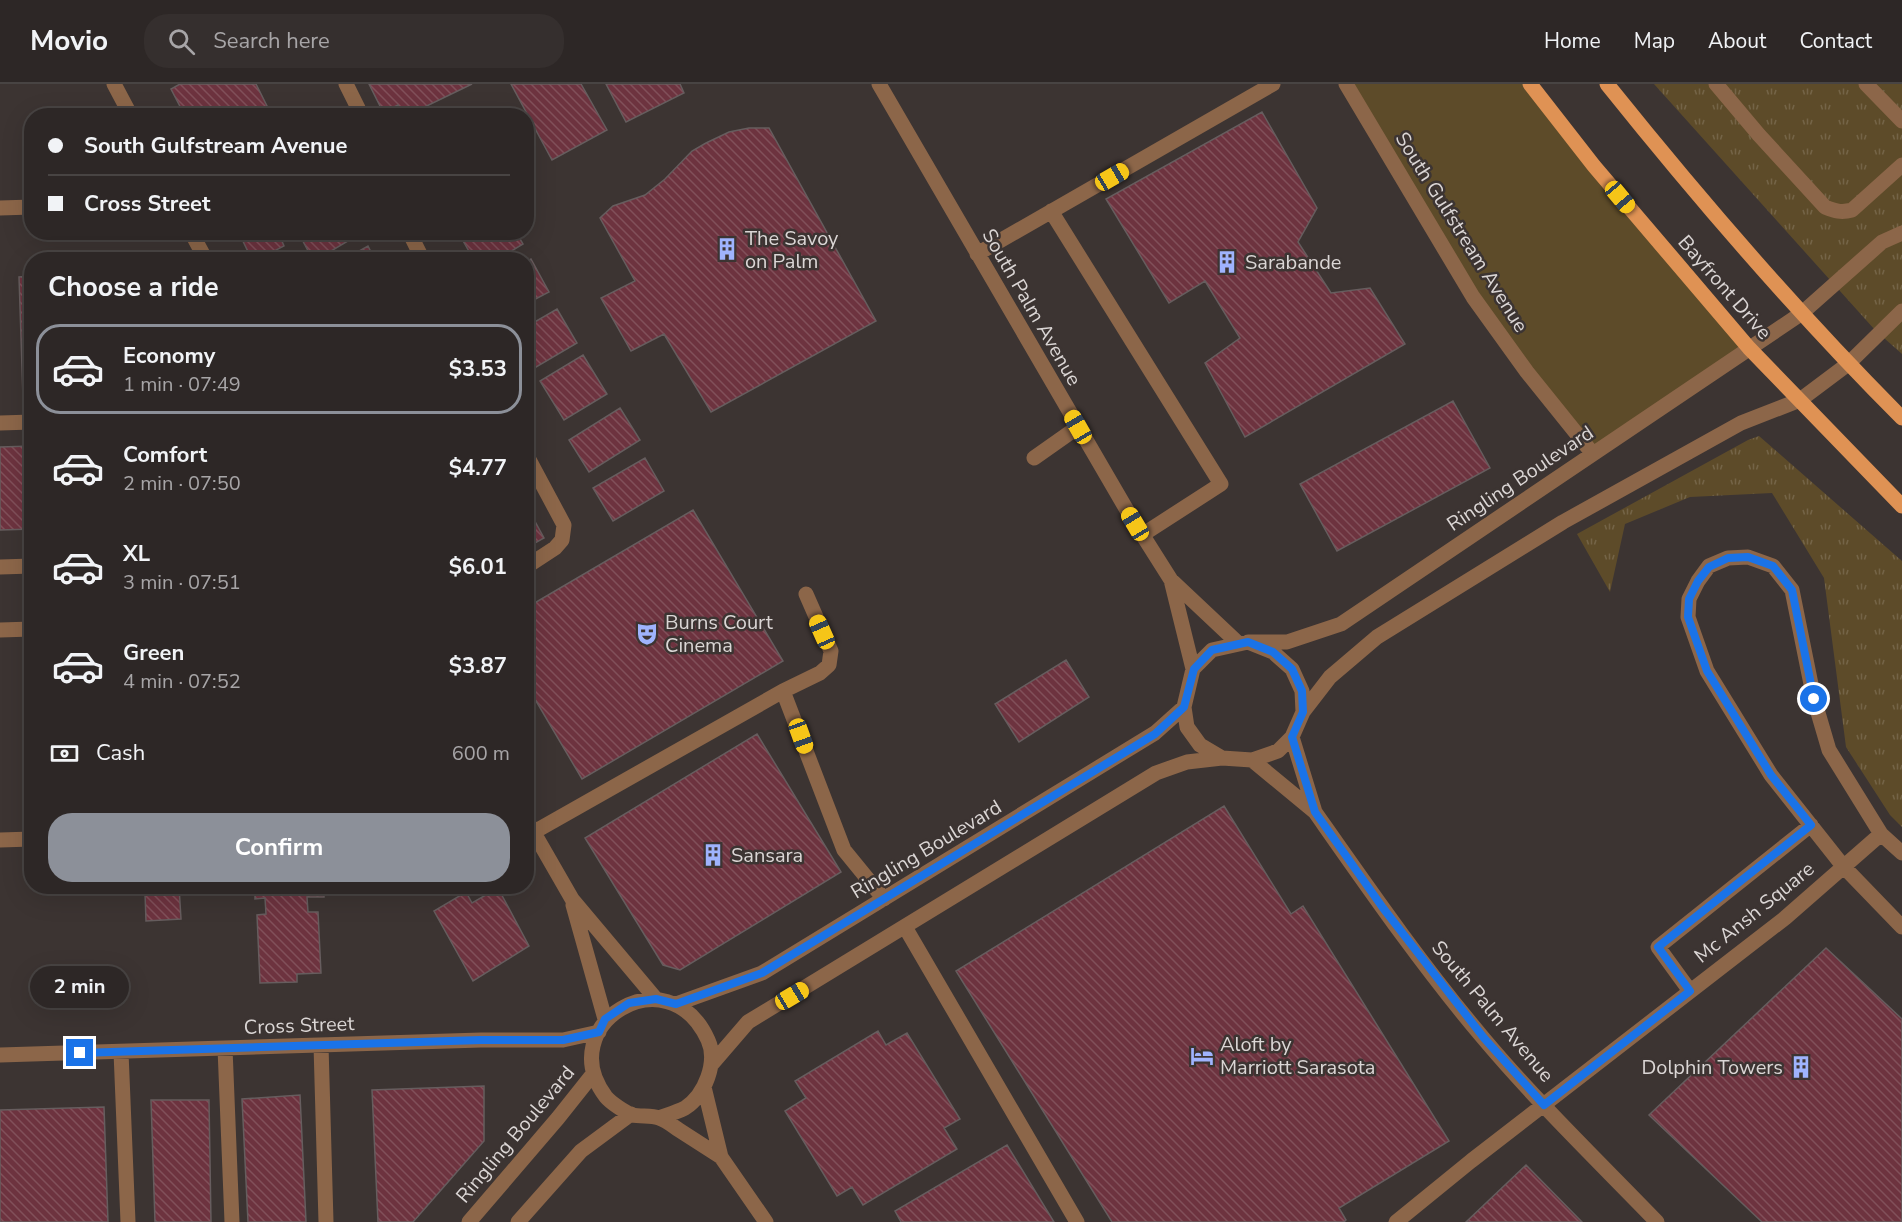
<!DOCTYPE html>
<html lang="en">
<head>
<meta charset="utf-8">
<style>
  :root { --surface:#2d2726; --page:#352f2e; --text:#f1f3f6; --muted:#a7a5a7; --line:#484443; --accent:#8c9099 }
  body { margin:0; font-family:"Nunito Sans",sans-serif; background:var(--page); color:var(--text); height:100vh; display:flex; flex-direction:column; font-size:22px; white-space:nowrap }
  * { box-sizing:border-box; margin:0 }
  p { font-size:20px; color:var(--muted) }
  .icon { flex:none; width:33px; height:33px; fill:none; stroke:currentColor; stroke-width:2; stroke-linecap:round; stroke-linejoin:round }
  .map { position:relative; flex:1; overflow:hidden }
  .side { position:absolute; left:24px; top:168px; width:510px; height:642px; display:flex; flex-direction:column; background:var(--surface); border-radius:24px; box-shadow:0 6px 24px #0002,0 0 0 2px var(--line) }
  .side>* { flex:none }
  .hud { position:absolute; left:24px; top:24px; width:510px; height:132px; border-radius:24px; box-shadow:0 6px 24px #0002,0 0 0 2px var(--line); display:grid; align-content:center; height:132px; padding:0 24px; background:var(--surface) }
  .end { position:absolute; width:27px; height:27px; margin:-14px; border:8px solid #1a73e8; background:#fff; box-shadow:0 0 0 3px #fff }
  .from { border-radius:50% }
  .bubble { position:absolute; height:42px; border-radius:21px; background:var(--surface); box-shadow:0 6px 24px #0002,0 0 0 2px var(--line); font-size:20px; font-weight:700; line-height:42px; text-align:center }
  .car { position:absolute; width:18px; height:36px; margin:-18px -9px; border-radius:8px; box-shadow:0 0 4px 2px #0007; background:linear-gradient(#f5c518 24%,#345 0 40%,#f5c518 0 76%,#345 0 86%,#f5c518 0) }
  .hud b { display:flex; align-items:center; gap:21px; height:57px; font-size:22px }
  .hud b+b { border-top:2px solid var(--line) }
  .hud i { width:15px; height:15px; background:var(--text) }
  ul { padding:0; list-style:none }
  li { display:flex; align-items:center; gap:18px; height:90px; margin:0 12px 9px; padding:0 12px; border:3px solid transparent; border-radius:24px }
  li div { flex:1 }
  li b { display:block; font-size:22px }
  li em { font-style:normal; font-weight:700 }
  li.on { border-color:var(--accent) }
  li>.icon { width:54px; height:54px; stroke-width:1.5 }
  h2 { padding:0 24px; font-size:27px; line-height:72px }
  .pay { display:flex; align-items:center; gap:15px; height:66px; padding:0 24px; font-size:22px }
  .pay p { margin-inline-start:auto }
  .button { display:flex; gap:12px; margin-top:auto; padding:12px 24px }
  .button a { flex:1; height:69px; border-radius:24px; background:var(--accent); color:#fff; font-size:24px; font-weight:700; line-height:69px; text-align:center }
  header { display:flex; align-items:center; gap:36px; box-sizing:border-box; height:84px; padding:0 30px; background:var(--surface); border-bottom:2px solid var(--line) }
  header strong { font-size:28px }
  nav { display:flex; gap:33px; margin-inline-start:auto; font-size:21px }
  .search { width:420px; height:54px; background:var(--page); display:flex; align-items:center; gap:15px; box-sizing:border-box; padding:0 21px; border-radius:24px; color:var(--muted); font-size:22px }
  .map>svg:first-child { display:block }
</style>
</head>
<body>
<header>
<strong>Movio</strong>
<div class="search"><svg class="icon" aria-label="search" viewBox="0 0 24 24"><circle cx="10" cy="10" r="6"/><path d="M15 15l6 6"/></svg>Search here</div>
<nav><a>Home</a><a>Map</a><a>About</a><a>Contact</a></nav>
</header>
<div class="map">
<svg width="1902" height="1138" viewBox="0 0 1902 1138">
  <defs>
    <pattern id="park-tufts" width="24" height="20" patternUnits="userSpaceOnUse" patternTransform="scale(1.5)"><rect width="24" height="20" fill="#5d4b29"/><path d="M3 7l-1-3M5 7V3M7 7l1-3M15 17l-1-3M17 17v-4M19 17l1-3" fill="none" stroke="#746447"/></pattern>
    <pattern id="building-back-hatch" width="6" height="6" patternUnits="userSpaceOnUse" patternTransform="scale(1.5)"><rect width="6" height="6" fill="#6d333f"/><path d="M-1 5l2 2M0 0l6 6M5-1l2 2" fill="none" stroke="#81505a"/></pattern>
  </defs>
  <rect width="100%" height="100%" fill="#3c3432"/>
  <!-- grass -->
  <path fill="#5d4b29" d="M1347,0h183l219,264 -156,106 -66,-82z"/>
  <!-- park -->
  <path fill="url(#park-tufts)" d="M1654,0h248v270l-27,-24z
    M1759,352l143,125v266l-12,-12 -44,-68 -22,-169 -52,-85 -82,4 -65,27 -15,68 -33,-58 171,-94z"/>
  <!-- building -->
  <path fill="url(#building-back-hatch)" stroke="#665d5e" stroke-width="1.5" d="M180,0h76l16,32h-87l-14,-27z
    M369,0h103l-66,32h-3l-5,-11 -15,7z
    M511,0h70l26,46 -55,30z
    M606,0h74l4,9 -58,29z
    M455,24l4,8h-18z
    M325,26l3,6h-14z
    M1262,28l55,96 -19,34 33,51 39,-5 35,56 -160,93 -40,-74 35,-25 -35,-57 -36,22 -63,-104z
    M749,44h20l107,193 -165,91 -47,-78 -33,17 -30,-53 34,-17 -35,-63 13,-12 32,-11 20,-16 27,-28 14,-8 23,-11z
    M244,148h34l6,14 -12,6 3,7 -2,1h-21l-12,-25z
    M298,148h65l-47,28h-3z
    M458,148h58l7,12 -26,16h-23z
    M368,162l7,14h-32z
    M138,170v6h-47v-4z
    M531,175l18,33 -23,12v-42z
    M32,192v121l-9,1 -4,-121z
    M557,225l20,34 -46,27 -5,-7v-36z
    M583,271l24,39 -43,26 -24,-39z
    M1453,317l37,67 -153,83 -37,-67z
    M620,324l20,32 -51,32 -20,-32z
    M32,362v83l-32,1v-83z
    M645,374l19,33 -51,30 -20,-33z
    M526,421l18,33 -18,10z
    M693,426l90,151 -201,118 -56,-95v-76z
    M1066,576l23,37 -70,45 -24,-38z
    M757,650l84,138 -161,98 -17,-5 -78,-127z
    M1224,722l67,108 12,-8 146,235 -110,67 7,12 -2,2h-232l-156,-251z
    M116,802h63l2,33 -35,2 -1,-28 -28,1z
    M255,802h69v11h-17l1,15h10l3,61 -24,1v8l-37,1 -3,-68 9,-1 -1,-16 -10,1z
    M498,804l31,58 -56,35 -39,-70 32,-19 6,11z
    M1826,864l76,71v203h-140l-113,-107z
    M878,947l8,14 21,-12 53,86 -16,9 13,21 -94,56 -11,-18 -15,9 -52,-85 21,-13 -11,-17z
    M484,1002v55l-71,81h-35l-6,-132z
    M300,1011l6,127h-58l-6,-123z
    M151,1016h58l2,122h-56z
    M104,1023l4,115h-108v-112z
    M1007,1061l47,77h-153l-6,-11z
    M1526,1081l56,57h-116z"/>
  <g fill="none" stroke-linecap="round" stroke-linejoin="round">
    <!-- minor -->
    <path stroke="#8c6649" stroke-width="15" d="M114,0l17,32
      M346,0l12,24 2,8
      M879,0l249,428 43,68
      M1346,0l127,213 54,75 66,82
      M1716,0l43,51 66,72c10,4 16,6 27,3l50,-45
      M1866,0l36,37
      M0,124l32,-1
      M1051,127l170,273 -79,51
      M191,148l15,28
      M409,148l14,28
      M977,170l296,-170
      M0,339l32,-1
      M526,370l38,71 -2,15 -7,8 -29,19
      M1034,374l44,-31
      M0,483l32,-1
      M0,546l32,-1
      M1248,558h39l54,-18 461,-311 80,-71 20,-9
      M1193,585l-22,-89 68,64
      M783,607l61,159 40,49
      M1222,674l-22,-13 -13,-18 -3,-20 9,-38 19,-19 36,-8 25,10 19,17 10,22 1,21
      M1252,676l63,52 -23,-75
      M1315,728c54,77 108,155 169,227 54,64 115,123 173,183
      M526,735l46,80 84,100
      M534,748l249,-141 37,-18 9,-8 2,-14 -25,-57
      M0,756l32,-1
      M1902,769l-21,-19 -52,-84 -15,-51 -22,-109 -19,-24 -25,-9 -20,1 -19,8 -11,15 -9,18 -1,18 19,54 64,104 72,91 59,61
      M573,821l32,114
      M905,843l172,295
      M1690,907l-32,-44 153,-122
      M676,920l86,-31 393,-240 29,-26
      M321,961l5,177
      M225,964l7,174
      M121,968l7,170
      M0,971l481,-15h82l36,-8
      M711,981l37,-43 408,-249 31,-11 35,-4 30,2 26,-9 14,-14 11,-25 27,-35 47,-40 186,-115 178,-99 59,-23 48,-36 54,-53
      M704,1003l17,70 45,65
      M659,1034c8,-3 18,-6 26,-10 20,-13 33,-46 23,-68 -40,-88 -157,-15 -102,57 5,6 19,15 26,18 9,2 19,0 27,3 7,2 14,8 20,12 14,9 28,18 42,27
      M469,1138l89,-104 35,-44
      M518,1138l63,-71 50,-37
      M1396,1138l75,-61 314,-243 96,-84"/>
    <!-- major -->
    <path stroke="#df9254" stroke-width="15" d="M1530,0l64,82 155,182 153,158
      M1607,0c93,116 190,229 295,334"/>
  </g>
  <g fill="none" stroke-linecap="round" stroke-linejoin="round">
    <!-- route -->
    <path stroke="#1a73e8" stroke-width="8" d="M80,969l401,-13h82l36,-8 6,-13 24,-16 27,-4 20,5 86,-31 393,-239 29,-27 10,-38 18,-19 36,-8 25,10 19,17 10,22 1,21 -11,25 23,75 68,96 101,130 60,67 146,-114 -32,-44 153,-122 -40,-50 -64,-104 -19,-54 1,-18 9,-18 11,-14 19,-9 20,-1 25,9 19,24 22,109"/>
  </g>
  <!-- icons -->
  <defs>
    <g id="building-bare" transform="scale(1.8)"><path d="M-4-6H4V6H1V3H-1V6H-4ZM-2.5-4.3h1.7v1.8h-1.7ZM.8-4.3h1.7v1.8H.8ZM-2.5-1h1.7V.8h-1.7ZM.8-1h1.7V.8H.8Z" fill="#9fb3fd" stroke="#3c3432" stroke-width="2.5" paint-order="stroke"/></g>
    <g id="theatre-bare" transform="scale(1.8)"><path d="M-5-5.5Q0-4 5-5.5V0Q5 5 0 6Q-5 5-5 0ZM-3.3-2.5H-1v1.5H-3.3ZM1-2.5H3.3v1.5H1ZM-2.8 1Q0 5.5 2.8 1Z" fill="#9fb3fd" stroke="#3c3432" stroke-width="2.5" paint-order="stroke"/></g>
    <g id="hotel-bare" transform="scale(1.8)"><path d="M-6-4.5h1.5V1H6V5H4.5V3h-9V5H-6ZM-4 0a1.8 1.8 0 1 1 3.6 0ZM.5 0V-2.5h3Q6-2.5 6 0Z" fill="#9fb3fd" stroke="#3c3432" stroke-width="2.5" paint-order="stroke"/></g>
  </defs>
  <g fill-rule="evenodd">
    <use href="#building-bare" x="727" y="165"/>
    <use href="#building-bare" x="1227" y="178"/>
    <use href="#theatre-bare" x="647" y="550"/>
    <use href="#building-bare" x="713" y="771"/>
    <use href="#hotel-bare" x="1202" y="972"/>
    <use href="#building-bare" x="1801" y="983"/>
  </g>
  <g text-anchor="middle" stroke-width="5" stroke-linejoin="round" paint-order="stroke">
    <!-- street labels -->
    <g font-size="20" fill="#dbd6d5" stroke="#3c3432">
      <text transform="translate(1462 148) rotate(58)" y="7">South Gulfstream Avenue</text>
      <text transform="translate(1725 203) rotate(49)" y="7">Bayfront Drive</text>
      <text transform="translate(1032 223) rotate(60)" y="7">South Palm Avenue</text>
      <text transform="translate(1520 394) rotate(-34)" y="7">Ringling Boulevard</text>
      <text transform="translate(926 765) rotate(-31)" y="7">Ringling Boulevard</text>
      <text transform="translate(1754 828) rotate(-39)" y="7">Mc Ansh Square</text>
      <text transform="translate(1493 927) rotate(50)" y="7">South Palm Avenue</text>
      <text transform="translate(299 941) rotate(-2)" y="7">Cross Street</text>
      <text transform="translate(515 1050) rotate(-50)" y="7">Ringling Boulevard</text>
    </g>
    <!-- poi labels -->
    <g font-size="20" fill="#dbd6d5" stroke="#3c3432" text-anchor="start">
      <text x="745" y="161">The Savoy<tspan x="745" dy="23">on Palm</tspan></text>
      <text x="1245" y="185">Sarabande</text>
      <text x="665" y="545">Burns Court<tspan x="665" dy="23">Cinema</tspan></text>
      <text x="731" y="778">Sansara</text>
      <text x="1220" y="967">Aloft by<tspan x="1220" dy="23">Marriott Sarasota</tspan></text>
      <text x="1783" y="990" text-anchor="end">Dolphin Towers</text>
    </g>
  </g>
</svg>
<i class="end from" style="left:1814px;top:615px"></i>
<i class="end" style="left:80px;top:969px"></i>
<div class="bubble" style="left:30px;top:882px;width:99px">2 min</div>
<i class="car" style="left:1112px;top:93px;rotate:60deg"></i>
<i class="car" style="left:1620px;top:113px;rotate:140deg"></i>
<i class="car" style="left:1078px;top:343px;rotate:330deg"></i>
<i class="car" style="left:1135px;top:440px;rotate:329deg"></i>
<i class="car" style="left:822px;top:548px;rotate:336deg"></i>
<i class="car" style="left:801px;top:652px;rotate:160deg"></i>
<i class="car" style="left:792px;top:912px;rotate:59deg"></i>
<div class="hud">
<b><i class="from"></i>South Gulfstream Avenue</b>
<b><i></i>Cross Street</b>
</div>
<section class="side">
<h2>Choose a ride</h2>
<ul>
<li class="on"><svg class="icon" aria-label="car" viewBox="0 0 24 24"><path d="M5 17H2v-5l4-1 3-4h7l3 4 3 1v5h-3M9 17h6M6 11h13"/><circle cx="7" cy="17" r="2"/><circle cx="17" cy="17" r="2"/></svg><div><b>Economy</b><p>1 min · 07:49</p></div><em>$3.53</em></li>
<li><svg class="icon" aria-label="car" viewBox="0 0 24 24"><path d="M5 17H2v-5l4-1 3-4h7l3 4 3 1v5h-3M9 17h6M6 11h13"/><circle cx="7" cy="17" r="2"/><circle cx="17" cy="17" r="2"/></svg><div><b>Comfort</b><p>2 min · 07:50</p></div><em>$4.77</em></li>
<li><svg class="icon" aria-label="car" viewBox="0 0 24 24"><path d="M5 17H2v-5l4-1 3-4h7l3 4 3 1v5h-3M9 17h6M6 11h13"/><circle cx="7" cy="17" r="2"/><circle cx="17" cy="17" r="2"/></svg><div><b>XL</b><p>3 min · 07:51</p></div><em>$6.01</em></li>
<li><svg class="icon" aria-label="car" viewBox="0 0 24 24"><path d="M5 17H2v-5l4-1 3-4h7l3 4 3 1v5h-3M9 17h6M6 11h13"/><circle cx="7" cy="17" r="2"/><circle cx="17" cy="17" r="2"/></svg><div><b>Green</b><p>4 min · 07:52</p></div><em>$3.87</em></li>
</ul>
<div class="pay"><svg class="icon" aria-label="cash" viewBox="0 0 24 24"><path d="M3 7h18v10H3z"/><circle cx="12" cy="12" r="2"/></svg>Cash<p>600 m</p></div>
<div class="button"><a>Confirm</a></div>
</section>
</div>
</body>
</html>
